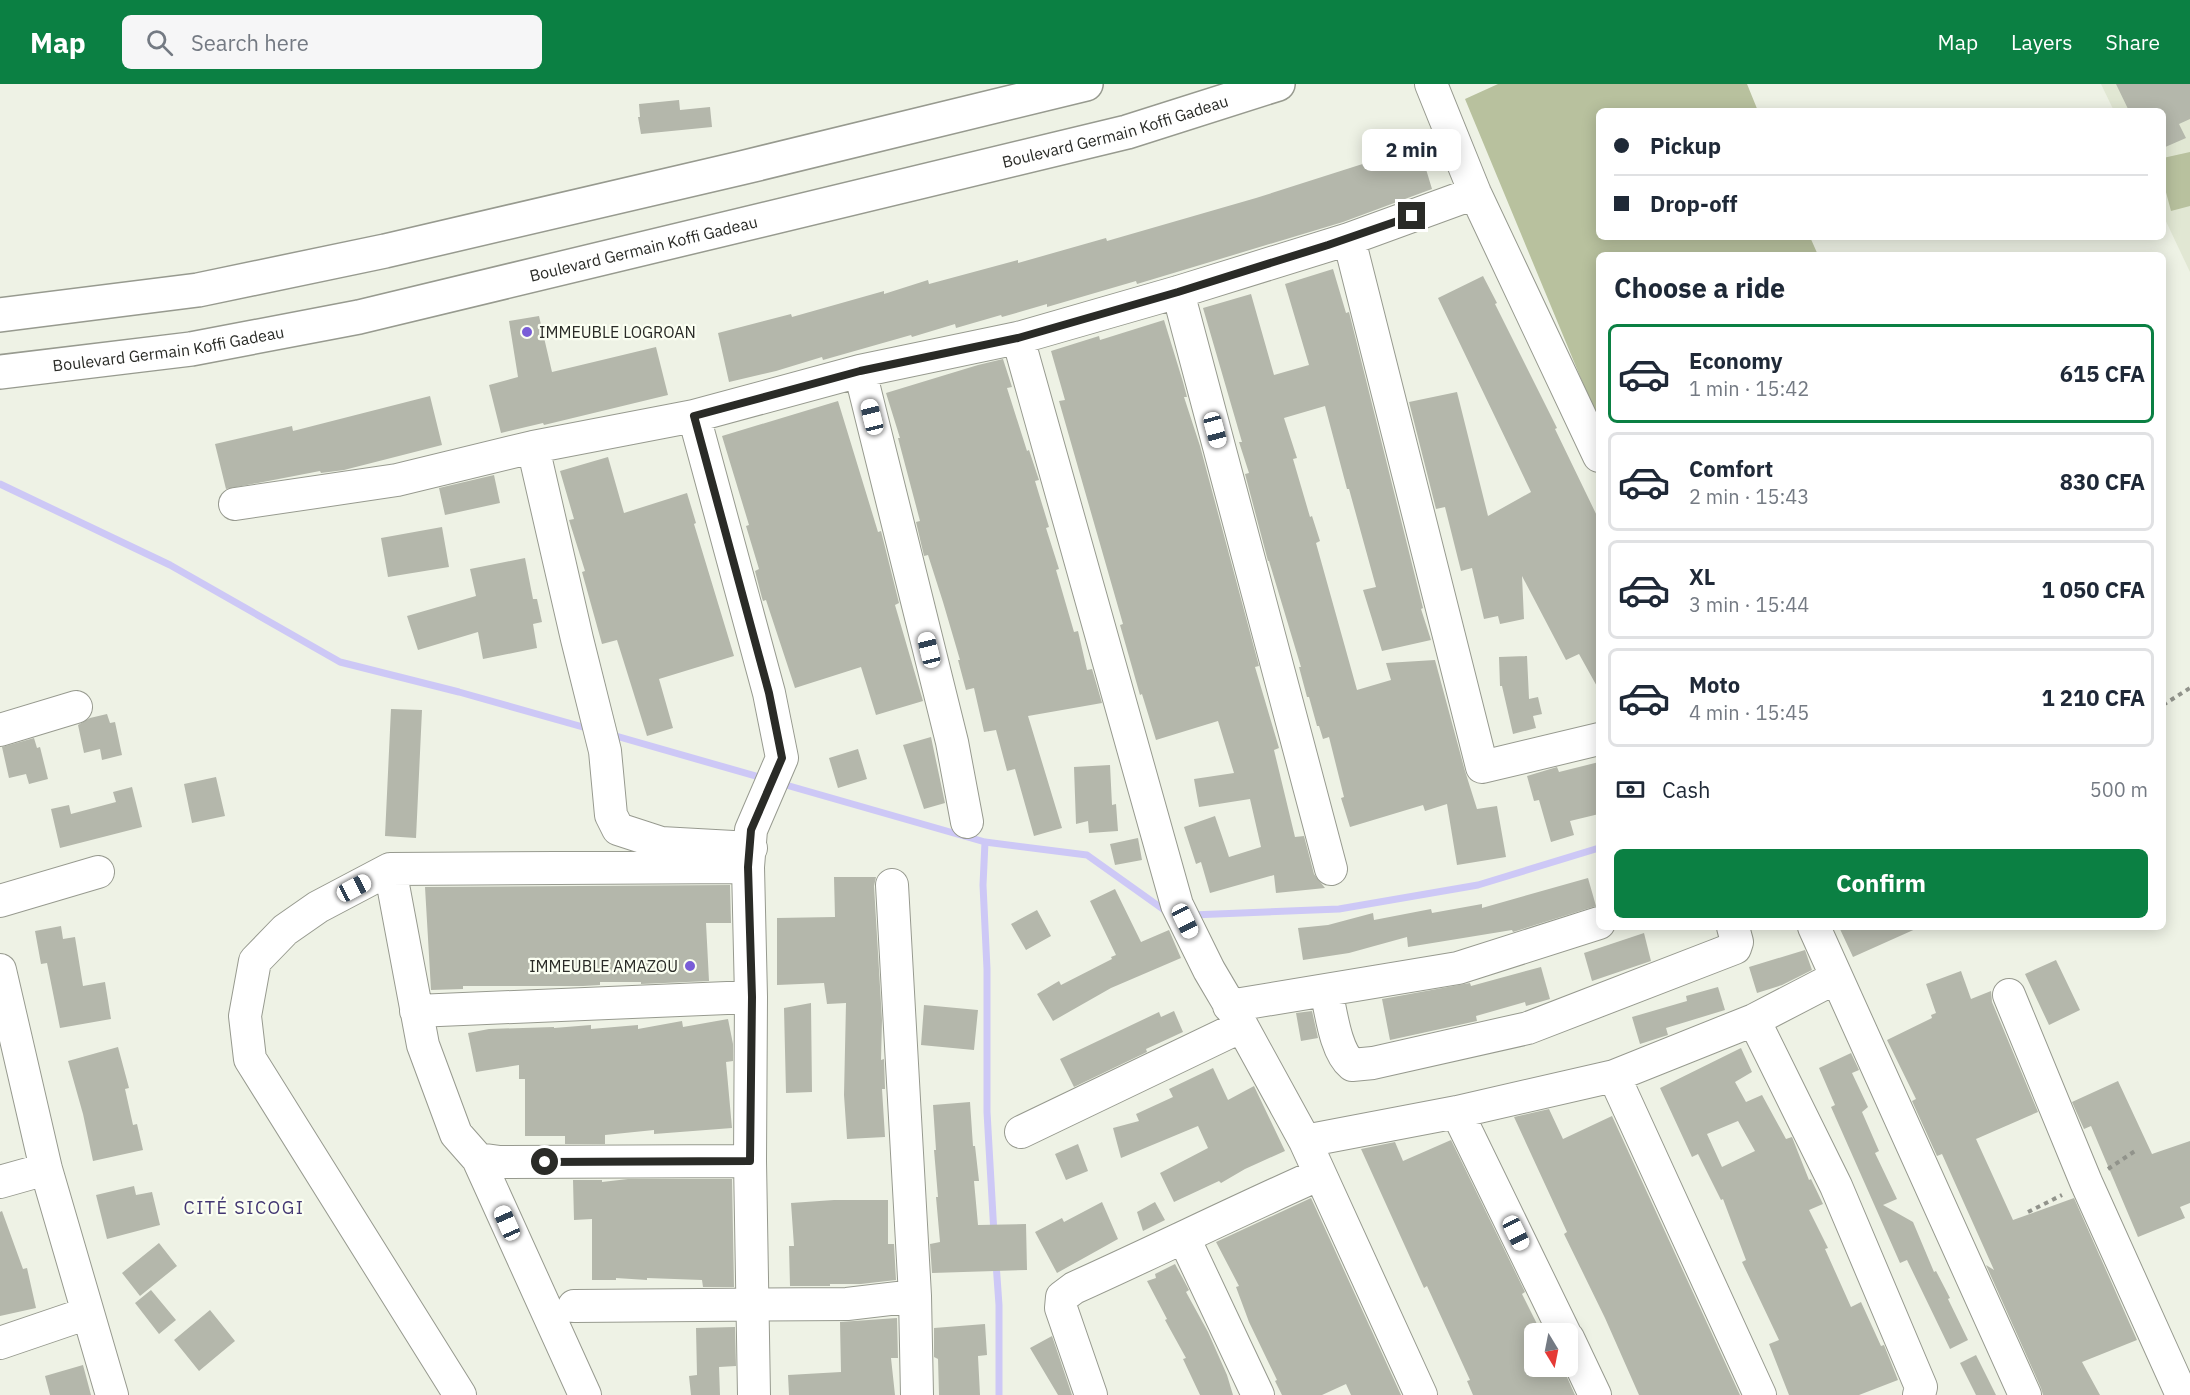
<!DOCTYPE html>
<html lang="en">
<head>
<meta charset="utf-8">
<style>
  :root { --surface:#fff; --page:#f6f6f7; --text:#1f2937; --muted:#747a83; --line:#e0e1e3; --accent:#0b8043 }
  body { margin:0; font-family:"IBM Plex Sans",sans-serif; background:var(--page); color:var(--text); height:100vh; display:flex; flex-direction:column; font-size:22px; white-space:nowrap }
  * { box-sizing:border-box; margin:0 }
  p { font-size:20px; color:var(--muted) }
  .icon { flex:none; width:33px; height:33px; fill:none; stroke:currentColor; stroke-width:2; stroke-linecap:round; stroke-linejoin:round }
  .map { position:relative; flex:1; overflow:hidden }
  .side { position:absolute; left:1596px; top:168px; width:570px; height:678px; display:flex; flex-direction:column; background:var(--surface); border-radius:9px; box-shadow:0 3px 15px #0003 }
  .side>* { flex:none }
  .hud { position:absolute; left:1596px; top:24px; width:570px; height:132px; border-radius:9px; box-shadow:0 3px 15px #0003; display:grid; align-content:center; height:132px; padding:0 18px; background:var(--surface) }
  .needle { width:39px; rotate:170deg }
  .controls { position:absolute; left:1524px; top:1239px; display:grid; gap:12px }
  .controls a { display:grid; place-items:center; width:54px; height:54px; border-radius:9px; background:var(--surface); box-shadow:0 3px 15px #0003; font-size:30px }
  .end { position:absolute; width:27px; height:27px; margin:-14px; border:8px solid #2a2b27; background:#fff; box-shadow:0 0 0 3px #fff }
  .from { border-radius:50% }
  .bubble { position:absolute; height:42px; border-radius:9px; background:var(--surface); box-shadow:0 3px 15px #0003; font-size:20px; font-weight:800; line-height:42px; text-align:center }
  .car { position:absolute; width:18px; height:36px; margin:-18px -9px; border-radius:8px; box-shadow:0 0 4px 2px #0007; background:linear-gradient(#fff 24%,#345 0 40%,#fff 0 76%,#345 0 86%,#fff 0) }
  .hud b { display:flex; align-items:center; gap:21px; height:57px; font-size:22px }
  .hud b+b { border-top:2px solid var(--line) }
  .hud i { width:15px; height:15px; background:var(--text) }
  ul { padding:0; list-style:none }
  li { display:flex; align-items:center; gap:18px; height:99px; margin:0 12px 9px; padding:0 6px; border:3px solid var(--line); border-radius:9px }
  li div { flex:1 }
  li b { display:block; font-size:22px }
  li em { font-style:normal; font-weight:800 }
  li.current { border-color:var(--accent) }
  li>.icon { width:54px; height:54px; stroke-width:1.5 }
  h2 { padding:0 18px; font-size:27px; line-height:72px }
  .pay { display:flex; align-items:center; gap:15px; height:66px; padding:0 18px; font-size:22px }
  .pay p { margin-inline-start:auto }
  .primary-button { display:flex; gap:12px; margin-top:auto; padding:12px 18px }
  .primary-button a { flex:1; height:69px; border-radius:9px; background:var(--accent); color:#fff; font-size:24px; font-weight:800; line-height:69px; text-align:center }
  header { display:flex; align-items:center; gap:36px; box-sizing:border-box; height:84px; padding:0 30px; background:var(--accent); color:#fff }
  header strong { font-size:28px }
  nav { display:flex; gap:33px; margin-inline-start:auto; font-size:21px }
  .search { width:420px; height:54px; background:var(--page); display:flex; align-items:center; gap:15px; box-sizing:border-box; padding:0 21px; border-radius:9px; color:var(--muted); font-size:22px }
  .map>svg:first-child { display:block }
</style>
</head>
<body>
<header>
<strong>Map</strong>
<div class="search"><svg class="icon" aria-label="search" viewBox="0 0 24 24"><circle cx="10" cy="10" r="6"/><path d="M15 15l6 6"/></svg>Search here</div>
<nav><a>Map</a><a>Layers</a><a>Share</a></nav>
</header>
<div class="map">
<svg width="2190" height="1311" viewBox="0 0 2190 1311">
  <rect width="100%" height="100%" fill="#eef2e5"/>
  <!-- built -->
  <path fill="#e1e7d3" d="M2101,0h89v188l-27,-57v-104h-49z"/>
  <!-- green -->
  <path fill="#b8c19e" d="M1498,0h249l11,27h-159v126h211l8,18h-219v167l-134,-323z
    M2190,68v54l-19,5 -8,-30v-23z"/>
  <g fill="none" stroke-linecap="round" stroke-linejoin="round">
    <!-- stream -->
    <path stroke="#cdc8f6" stroke-width="7" d="M0,400l170,81 170,97 119,30 131,37
      M609,650l157,45
      M779,699l206,59 102,13 80,57
      M985,758l-2,43 4,84v143l7,122
      M1192,831l147,-6 139,-24 121,-37
      M996,1179l3,42v90"/>
  </g>
  <!-- building -->
  <path fill="#b4b7ab" fill-rule="evenodd" d="M2116,0h74v35l-11,5 7,14 -23,10v-37h-34z
    M679,16l1,10 30,-3 2,20 -71,7 -3,-17h2l-1,-13z
    M1419,62l13,43 -89,33 -206,62 -1,-3 -89,26v-3l-45,13 -1,-2 -45,13 -1,-4 -43,13 -1,-2 -88,25 -1,-3 -46,14 -47,11 -11,-49 73,-19 1,3 92,-26v3l44,-14 1,4 89,-24v3l88,-25 1,3 149,-43z
    M1333,185l13,44 3,-1 74,296 -2,1 10,31 -49,11 -19,-61 13,-3 -27,-98h-2l-22,-83 -41,12 13,40 -4,1 17,58 2,-1 8,25 -4,2 41,147 34,-10 -5,-17 49,-3 30,111 12,38 20,-3 9,51 -49,8 -10,-61 -22,7 -2,-6 -73,22 -9,-29 3,-1 -15,-60 -6,2 -4,-13h-2l-8,-29h-2l-8,-30h2l-32,-106h-1l-23,-87 4,-1 -10,-31h3l-39,-134 48,-14 23,81 35,-10 -24,-81z
    M1483,192l14,27 -2,1 62,124 -2,1 44,91v170l-20,-36 -13,6 -44,-84 2,43 -24,5 -2,-8 -14,3 -12,-51 -11,3 -16,-64 -9,2 -27,-107 48,-10 31,124 43,-24 -93,-194z
    M539,232l13,56 104,-25 12,48 -124,30 -1,-2 -42,10 -12,-48 29,-8 -9,-56z
    M1164,236l19,62 4,15h-3l16,49 59,220 -4,1 24,81 -5,2 21,87 9,-1 10,38 11,14 -49,5 -2,-18 -64,18 -9,-31 -5,2 -12,-37 31,-11 14,41 32,-10 -11,-48 -51,8 -5,-28 40,-6 -16,-52 -62,19 -14,-46 -2,1 -20,-70 3,-1 -64,-223 6,-1 -14,-49 48,-15 1,4z
    M1003,275l9,28 -5,1 20,63 2,-1 10,30 -4,1 14,46 -3,1 13,41 -3,1 18,62 4,-1 9,39 5,-1 10,34 -74,13 34,112 -28,8 -19,-67 -8,2 -11,-41 -12,2 -10,-44 -8,2 -8,-30h2l-17,-58 -15,-47 -4,1 -8,-34 4,-1 -22,-83h2l-14,-45 92,-28z
    M430,312l12,49 -98,25 -23,3 -1,-2 -94,18 -11,-45 77,-18 1,5z
    M838,317l40,131 3,-1 18,72 -4,2 28,96 -47,14 -15,-48 -66,21 -29,-88 -3,1 -1,-3 -7,-27 4,-2 -13,-43 3,-1 -27,-89z
    M608,373l16,56 63,-20 9,30 -2,1 40,132 -75,23 14,49 -26,8 -30,-96 -15,4 -20,-72 3,-1 -16,-51 5,-1 -14,-48z
    M494,391l6,28 -55,12 -6,-27z
    M442,443l7,40 -61,10 -7,-39z
    M525,474l8,41h4l5,23 -9,2 4,24 -54,11 -5,-27 -60,18 -11,-34 69,-20 -6,-27z
    M1527,572l2,43 9,-2 4,17 -9,2 3,12 -23,6 -11,-48h-2l-1,-29z
    M391,625l31,1 -6,128 -31,-2z
    M107,630l3,9 5,-1 7,33 -20,5 -2,-11 -16,4 -6,-28 12,-7z
    M931,653l14,66 -21,6 -21,-64z
    M34,654l3,10 3,-1 8,32 -19,5 -3,-10 -17,4 -7,-31z
    M858,665l9,30 -29,9 -9,-30z
    M1599,678v52l-29,7 4,14 -23,7 -12,-42 -5,1 -7,-25 30,-9 2,5z
    M1110,681l2,40 4,-1 2,27 -29,2 -1,-12 -12,3 -2,-57z
    M216,693l9,39 -33,7 -8,-39z
    M132,703l10,40 -82,21 -9,-39 18,-4 2,9 45,-12 -3,-10z
    M1138,754l4,22 -27,5 -5,-21z
    M834,793h42l-2,9 8,134 -1,40 3,-1 1,30h-3l3,48 -38,2 -3,-44 2,-92 -19,1 -3,-21 -47,2v-67l58,-1z
    M1588,794l8,28 -83,26 -1,-2 -104,17 -1,-10 -58,16 -46,7 -5,-32 30,-3 45,-12 1,7 57,-11 1,4 50,-9v4z
    M730,801l1,38h-25l3,58 -68,3v-2h-41v3l-17,1h-120v3l-32,1 -6,-103z
    M1115,805l26,53 28,-12 12,28 -70,30 -58,33 -16,-27 22,-13 2,4 51,-26 -1,-2 5,-2 -26,-54z
    M1037,826l14,26 -25,14 -15,-26z
    M61,842l2,13 12,-2 8,49 22,-4 6,37 -51,9 -13,-65 -6,1 -6,-33z
    M1839,843h81l-67,30z
    M1644,849l7,28 -59,20 -8,-28z
    M1805,866l7,20 -30,15 -25,8 -8,-26z
    M2056,876l24,50 -31,15 -24,-51z
    M1541,883l9,32 -24,7 -1,-4 -49,14 1,5 -87,19 -8,-41 88,-16 1,3z
    M1961,887l10,28 20,-8 1,11 46,110 -62,27 37,81 61,-22 63,142 -55,22 18,33h-57l-2,-7 -55,-123 8,5 -52,-116 -5,2 -25,-55 4,-2 -29,-59 45,-22 -1,-3 5,-2 -10,-29z
    M1718,903l7,23 -59,18 2,7 -28,9 -8,-27 55,-16 -1,-5z
    M811,919l1,89 -26,1 -2,-85z
    M924,921l54,5 -4,40 -53,-5z
    M1174,927l9,21 -37,17 1,3 -73,35 -14,-28 99,-47 2,5z
    M1312,927l6,27 -17,3 -5,-28z
    M728,935l5,25v17l-7,1 6,66 -78,6v-4l-49,5v9h-40v-8h-40v-57h-6v-14l-43,7 -8,-39 21,-4 65,-2v1l37,-3v4l47,-4v4l44,-8 1,6z
    M118,963l11,41 -4,1 8,36 4,-1 6,26 -50,11 -10,-47 -15,-53z
    M1741,964l11,24 -17,10 11,20 16,-7 24,44 6,-2 17,43 2,-1 12,25 -14,6 19,38 -3,1 26,58 10,-5 20,44 3,-1 14,35 -39,15h-70l-20,-51 10,-4 -37,-78 4,-2 -23,-61 -2,1 -23,-46 -6,3 -32,-69zM1738,1037l17,30 -33,16 -15,-33z
    M1851,969l8,17 -7,3 16,34 -6,5 17,39 -4,2 22,46 -14,6 30,17 21,50 2,-1 14,27 -2,1 20,41 -18,9 -43,-89 -7,3 -69,-156 4,-2 -16,-37z
    M1213,984l15,32 26,-14 31,65 -40,18 -24,14 -2,-2 -45,21 -14,-29 48,-25 -10,-22 -77,32 -8,-30 26,-7 -3,-7 37,-17 -4,-8z
    M2118,997l34,73 38,-13v62l-10,4 5,11 -47,19 -47,-111 -7,3 -12,-27z
    M970,1018l3,44h2l4,35h-5l4,44 48,-1 1,46 -95,3 -2,-29 10,-2 -4,-45h2l-4,-47h2l-3,-45z
    M1549,1025l14,30 49,-23 128,279h-101l-34,-77 -41,-84 3,-2 -53,-115z
    M1451,1056l74,152 -3,2 18,36 -6,3v33h28l13,29h-102l-6,-14 3,-1 -43,-94 -3,2 -63,-139 34,-7 8,19z
    M1078,1060l10,27 -22,9 -11,-26z
    M628,1095h104l2,108h-31l-1,-7 -55,-2v2l-31,-2v2h-24v-61l-18,1 -1,-40h29v2z
    M134,1102l2,9 16,-3 8,33 -53,14 -11,-44z
    M1311,1114l90,197h-50l-5,-11 -24,11h-40l-7,-14 2,-1 -28,-58 -13,-35 3,-1 -23,-44z
    M834,1116h54v44h6l2,36 -35,4h-31v2h-40l-1,-40h5l-3,-43z
    M1102,1118l16,37 -61,34 -22,-41 27,-14 2,4z
    M1155,1118l10,18 -22,11 -6,-19z
    M2,1127l21,58 4,-1 9,40 -36,8v-104z
    M159,1159l18,23 -37,30 -18,-23z
    M1175,1180l14,26 -3,2 22,40 19,43 6,20h-33l-17,-36 3,-1 -21,-38 2,-1 -20,-38 9,-3 -1,-4z
    M151,1206l25,30 -17,14 -24,-31z
    M210,1226l25,31 -36,30 -25,-31z
    M897,1234l1,40h-7l4,37h-106l-1,-20 53,-3 -1,-50z
    M985,1240l2,31 -9,1 2,39h-41l-1,-36 -4,-2v-29z
    M735,1243l1,39 -17,1 1,28h-29l-2,-19 8,-1 -1,-47z
    M1052,1252l20,59h-14l-28,-47z
    M1976,1271l20,40h-20l-16,-32z
    M83,1281l8,30h-41l-5,-19z"/>
  <g fill="none" stroke-linecap="round" stroke-linejoin="round">
    <!-- minor casing -->
    <g stroke="#979a8f" stroke-width="34">
      <path id="minor" d="M1431,0l44,109 124,263
        M1349,155l133,528 117,-28
        M1178,208l153,577
        M1018,254l159,567 32,65 33,56 63,115 116,254
        M860,287l92,371 15,80
        M694,332l75,277 13,65 -31,72 -3,37 3,130 -1,164 4,234
        M533,363l44,192 28,112 6,64 7,14 43,14 90,5
        M235,420l162,-24 136,-33 161,-31 166,-45 158,-33 160,-46 171,-53 126,-46
        M0,646l76,-23
        M390,785l33,176 33,89 22,25 22,3 250,-1
        M892,801l23,411 2,99
        M0,817l98,-29
        M1814,843l211,468
        M0,886l46,199 66,226
        M1326,906c5,21 9,61 26,75l21,-2 155,-35 207,-80 2,-6 -4,-15
        M2009,911l77,187 96,213
        M1229,922l229,-38 141,-45
        M416,927l335,-14
        M1754,936l82,166 85,201 -2,8
        M1614,992l146,319
        M1457,1028l108,222
        M1021,1048l221,-106
        M1305,1057l152,-29 157,-36 140,-56 81,-42
        M478,1075l107,236
        M0,1098l46,-13
        M1184,1154l74,157
        M574,1222l273,-2 68,-8
        M1568,1254l27,57
        M0,1259l88,-30
        M460,1311l-210,-336 -5,-43 10,-55 30,-31 33,-23 72,-38 358,-2
        M1091,1311l-30,-87 1,-11 12,-9c82,-37 163,-77 246,-114"/>
    </g>
    <!-- major casing -->
    <g stroke="#979a8f" stroke-width="36">
      <g id="major">
        <path d="M0,231l198,-25 187,-39 356,-83 345,-84"/>
        <path id="s1" d="M0,288l191,-23 168,-32 768,-185 151,-48"/>
      </g>
    </g>
    <!-- path -->
    <path stroke="#91938b" stroke-width="4" stroke-dasharray="4.5 4.5" stroke-linecap="butt" d="M2163,621l27,-17
      M2108,1085l27,-18
      M2028,1128l34,-17"/>
    <!-- minor -->
    <use href="#minor" stroke="#fff" stroke-width="32"/>
    <!-- major -->
    <use href="#major" stroke="#fff" stroke-width="33"/>
  </g>
  <g fill="none" stroke-linecap="round" stroke-linejoin="round">
    <!-- route -->
    <path stroke="#2a2b27" stroke-width="8" d="M545,1078l205,-1 2,-164 -4,-130 3,-37 31,-72 -13,-65 -75,-277 166,-45 158,-33 160,-46 150,-47 84,-29"/>
  </g>
  <!-- markers -->
  <g fill="#795dd7" stroke="#fbfff2" stroke-width="2">
    <circle cx="527" cy="248" r="6"/>
    <circle cx="690" cy="882" r="6"/>
  </g>
  <g text-anchor="middle" stroke-width="4.5" stroke-linejoin="round" paint-order="stroke">
    <!-- street labels -->
    <g font-size="16" fill="#2a2b27" stroke="#fbfff2">
      <text dy="6" stroke="none"><textPath href="#s1" startOffset="1142">Boulevard Germain Koffi Gadeau</textPath></text>
      <text dy="6" stroke="none"><textPath href="#s1" startOffset="656">Boulevard Germain Koffi Gadeau</textPath></text>
      <text dy="6" stroke="none"><textPath href="#s1" startOffset="170">Boulevard Germain Koffi Gadeau</textPath></text>
    </g>
    <!-- poi labels -->
    <g font-size="16" fill="#2a2b27" stroke="#fbfff2" text-anchor="start">
      <text x="539" y="254">IMMEUBLE LOGROAN</text>
      <text x="678" y="888" text-anchor="end">IMMEUBLE AMAZOU</text>
    </g>
    <!-- neighbourhood labels -->
    <g font-size="18" letter-spacing="1.5" fill="#423672" stroke="#fbfff2">
      <text x="244" y="1130">CITÉ SICOGI</text>
    </g>
  </g>
</svg>
<div class="controls">
<a><svg class="needle" viewBox="-14 -14 28 28"><path d="M0-13l5 13h-10z" fill="#e53935"/><path d="M0 13l5-13h-10z" fill="#747a83"/></svg></a>
</div>
<i class="end from" style="left:545px;top:1078px"></i>
<i class="end" style="left:1412px;top:132px"></i>
<div class="bubble" style="left:1362px;top:45px;width:99px">2 min</div>
<i class="car" style="left:872px;top:333px;rotate:346deg"></i>
<i class="car" style="left:1215px;top:346px;rotate:165deg"></i>
<i class="car" style="left:929px;top:566px;rotate:346deg"></i>
<i class="car" style="left:354px;top:804px;rotate:62deg"></i>
<i class="car" style="left:1185px;top:837px;rotate:154deg"></i>
<i class="car" style="left:507px;top:1139px;rotate:336deg"></i>
<i class="car" style="left:1516px;top:1149px;rotate:154deg"></i>
<div class="hud">
<b><i class="from"></i>Pickup</b>
<b><i></i>Drop-off</b>
</div>
<section class="side">
<h2>Choose a ride</h2>
<ul>
<li class="current"><svg class="icon" aria-label="car" viewBox="0 0 24 24"><path d="M5 17H2v-5l4-1 3-4h7l3 4 3 1v5h-3M9 17h6M6 11h13"/><circle cx="7" cy="17" r="2"/><circle cx="17" cy="17" r="2"/></svg><div><b>Economy</b><p>1 min · 15:42</p></div><em>615 CFA</em></li>
<li><svg class="icon" aria-label="car" viewBox="0 0 24 24"><path d="M5 17H2v-5l4-1 3-4h7l3 4 3 1v5h-3M9 17h6M6 11h13"/><circle cx="7" cy="17" r="2"/><circle cx="17" cy="17" r="2"/></svg><div><b>Comfort</b><p>2 min · 15:43</p></div><em>830 CFA</em></li>
<li><svg class="icon" aria-label="car" viewBox="0 0 24 24"><path d="M5 17H2v-5l4-1 3-4h7l3 4 3 1v5h-3M9 17h6M6 11h13"/><circle cx="7" cy="17" r="2"/><circle cx="17" cy="17" r="2"/></svg><div><b>XL</b><p>3 min · 15:44</p></div><em>1 050 CFA</em></li>
<li><svg class="icon" aria-label="car" viewBox="0 0 24 24"><path d="M5 17H2v-5l4-1 3-4h7l3 4 3 1v5h-3M9 17h6M6 11h13"/><circle cx="7" cy="17" r="2"/><circle cx="17" cy="17" r="2"/></svg><div><b>Moto</b><p>4 min · 15:45</p></div><em>1 210 CFA</em></li>
</ul>
<div class="pay"><svg class="icon" aria-label="cash" viewBox="0 0 24 24"><path d="M3 7h18v10H3z"/><circle cx="12" cy="12" r="2"/></svg>Cash<p>500 m</p></div>
<div class="primary-button"><a>Confirm</a></div>
</section>
</div>
</body>
</html>
